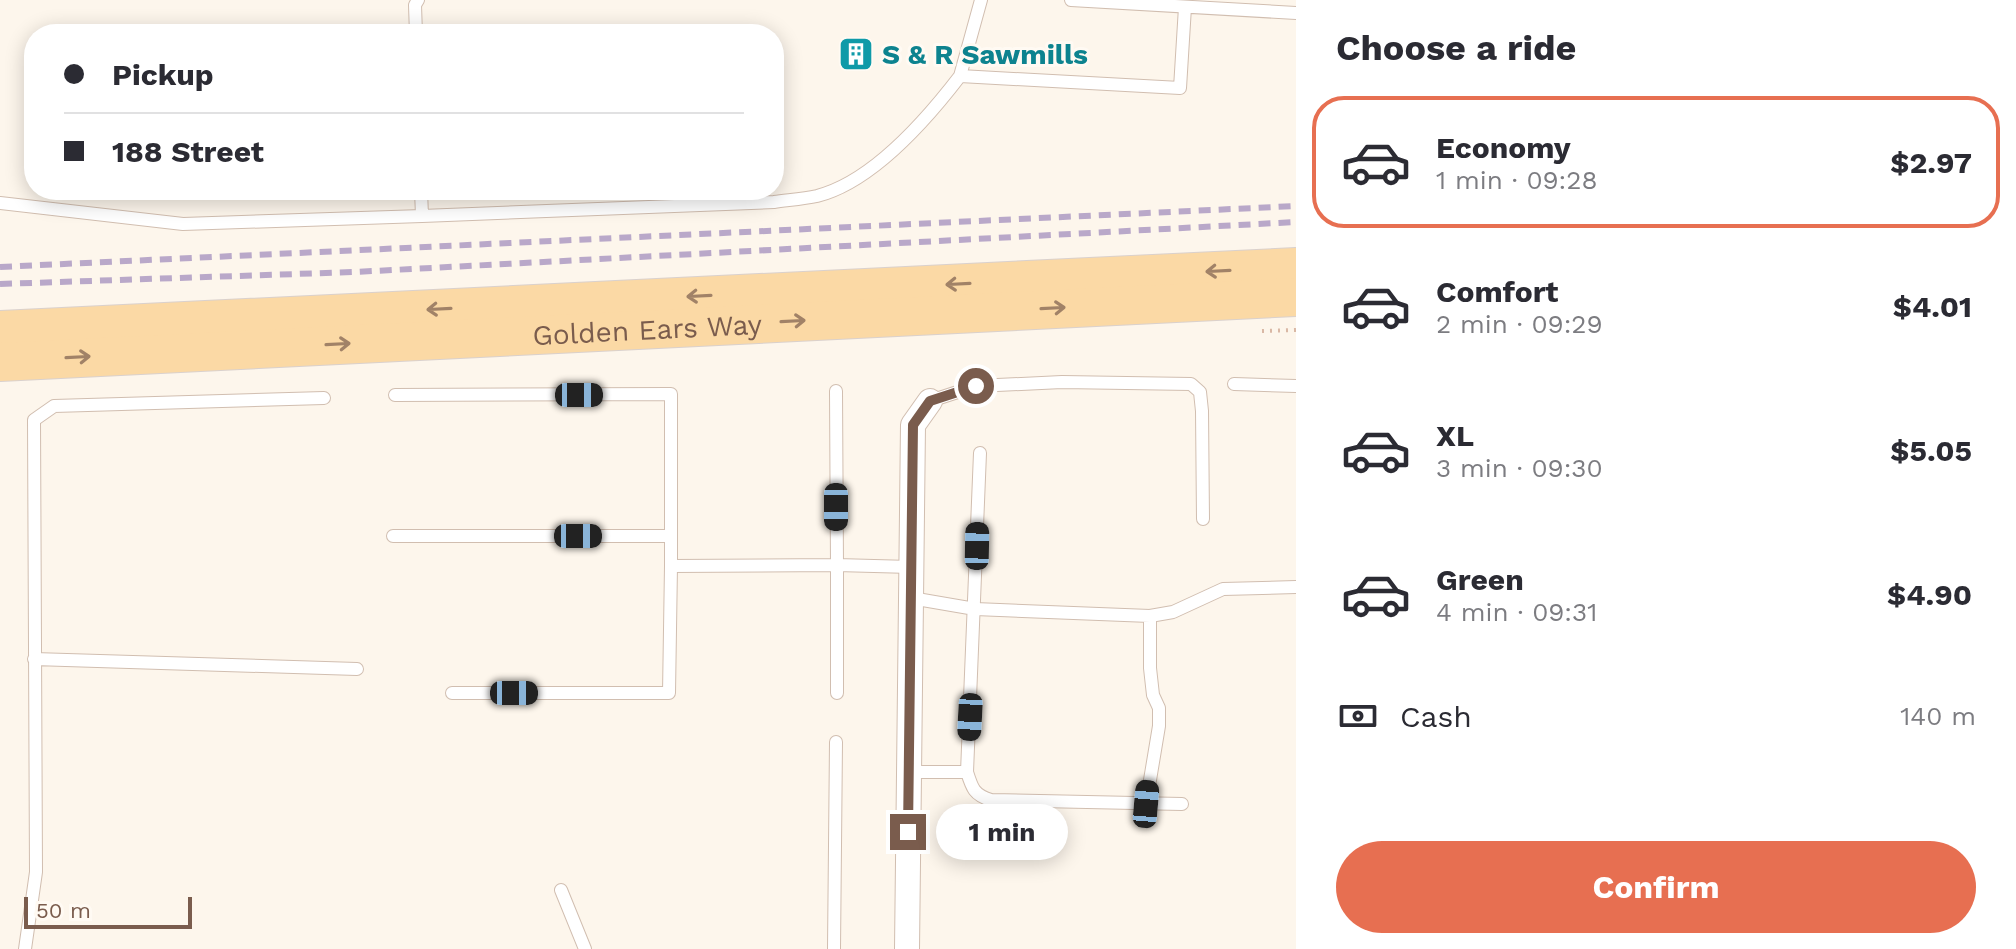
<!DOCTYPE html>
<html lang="en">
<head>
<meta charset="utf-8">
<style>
  :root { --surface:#fff; --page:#f7f7f7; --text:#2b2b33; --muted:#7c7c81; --line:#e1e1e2; --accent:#e76f51 }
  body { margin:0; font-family:"Work Sans",sans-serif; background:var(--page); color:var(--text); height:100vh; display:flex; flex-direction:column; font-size:30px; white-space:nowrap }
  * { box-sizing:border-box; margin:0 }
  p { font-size:26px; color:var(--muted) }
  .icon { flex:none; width:44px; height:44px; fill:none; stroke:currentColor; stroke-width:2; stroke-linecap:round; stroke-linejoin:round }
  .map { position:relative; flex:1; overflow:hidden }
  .details { display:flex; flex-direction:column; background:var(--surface); width:720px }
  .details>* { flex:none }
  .top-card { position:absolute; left:24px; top:24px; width:760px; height:176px; border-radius:32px; box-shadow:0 4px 20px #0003; display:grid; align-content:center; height:176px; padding:0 40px; background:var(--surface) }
  .scale { position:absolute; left:24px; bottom:20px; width:168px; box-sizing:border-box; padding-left:8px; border:4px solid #7a5c4d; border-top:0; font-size:22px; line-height:28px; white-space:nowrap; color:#7a5c4d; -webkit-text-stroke:6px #fffaf3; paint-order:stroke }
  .end { position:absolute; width:36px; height:36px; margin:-18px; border:10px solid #7a5c4d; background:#fff; box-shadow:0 0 0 4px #fff }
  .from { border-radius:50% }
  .bubble { position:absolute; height:56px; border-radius:28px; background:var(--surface); box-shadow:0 4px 20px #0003; font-size:26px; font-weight:700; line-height:56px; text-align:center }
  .car { position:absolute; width:24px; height:48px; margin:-24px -12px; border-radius:10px; box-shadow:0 0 6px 2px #0007; background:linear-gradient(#222 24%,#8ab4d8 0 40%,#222 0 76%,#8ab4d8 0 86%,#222 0) }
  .top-card b { display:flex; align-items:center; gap:28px; height:76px; font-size:30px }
  .top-card b+b { border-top:2px solid var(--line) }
  .top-card i { width:20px; height:20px; background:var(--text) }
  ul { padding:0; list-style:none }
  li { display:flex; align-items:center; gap:24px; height:132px; margin:0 16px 12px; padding:0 24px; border:4px solid transparent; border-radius:32px }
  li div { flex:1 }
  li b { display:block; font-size:30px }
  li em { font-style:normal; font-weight:700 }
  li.active { border-color:var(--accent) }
  li>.icon { width:72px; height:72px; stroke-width:1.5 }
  h2 { padding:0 40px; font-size:36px; line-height:96px }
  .pay { display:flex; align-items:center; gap:20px; height:88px; padding:0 40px; font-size:30px }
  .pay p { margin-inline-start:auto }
  .action { display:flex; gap:16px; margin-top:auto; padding:16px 40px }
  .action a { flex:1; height:92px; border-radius:48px; background:var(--accent); color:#fff; font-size:32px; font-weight:700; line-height:92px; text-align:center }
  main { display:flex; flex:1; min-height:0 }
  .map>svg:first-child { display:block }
</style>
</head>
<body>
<main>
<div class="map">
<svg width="1296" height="949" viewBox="0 0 1296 949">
  <rect width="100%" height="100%" fill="#fdf6ec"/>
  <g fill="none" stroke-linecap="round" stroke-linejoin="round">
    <!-- service casing -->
    <g stroke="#d1beb0" stroke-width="14">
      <path id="service" d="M981,0l-21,76 220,12 5,-81
        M1071,0l225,13
        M416,34l-1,-29 3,-5
        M421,190l1,26 352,-14c14,-2 29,-3 43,-6 55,-14 110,-77 143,-120
        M0,203l183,21 239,-8
        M1234,384l62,2
        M836,391l1,174 74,2
        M395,395l276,-1v172l166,-1v128
        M930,401l46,-15 86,-4 129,2 9,8 2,19 1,108
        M393,536h277
        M911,598l64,11 175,7 23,-4 50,-23 73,-2
        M34,659l323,10
        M452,693h217l2,-127
        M909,772h58l13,-319
        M967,772c5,16 7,23 24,28l191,4
        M1146,804l13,-78v-18l-6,-13 -3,-27v-52
        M561,890l24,59
        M25,949l11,-77 -2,-452 20,-14 270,-8
        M834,949l2,-207"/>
    </g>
    <!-- minor casing -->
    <g stroke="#d1beb0" stroke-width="26">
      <path id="minor" d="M907,949l6,-524 17,-24"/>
    </g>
    <!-- primary casing -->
    <g stroke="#dad1cd" stroke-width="40">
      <g id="primary">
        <path d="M0,330l1296,-63"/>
        <path id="s1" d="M0,362l1296,-65"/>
      </g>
    </g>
    <!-- path -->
    <path stroke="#d9b8a5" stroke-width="4" stroke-dasharray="2 6" stroke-linecap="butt" d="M1262,331l34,-1"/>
    <!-- service -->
    <use href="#service" stroke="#fff" stroke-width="12"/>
    <!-- minor -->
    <use href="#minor" stroke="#fff" stroke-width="24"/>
    <!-- primary -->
    <use href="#primary" stroke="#fbd9a5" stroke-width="38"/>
    <!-- rail -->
    <path stroke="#b9a8c9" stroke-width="6" stroke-dasharray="12 8" stroke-linecap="butt" d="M0,267l1296,-61
      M0,284l355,-12 941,-50"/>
  </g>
  <!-- one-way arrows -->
  <defs><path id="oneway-shaft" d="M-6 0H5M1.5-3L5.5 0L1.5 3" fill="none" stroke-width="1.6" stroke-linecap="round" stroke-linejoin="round" transform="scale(2)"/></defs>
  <g stroke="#a18267">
    <use href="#oneway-shaft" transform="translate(1218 271) rotate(177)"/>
    <use href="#oneway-shaft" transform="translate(958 284) rotate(177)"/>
    <use href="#oneway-shaft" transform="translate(699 296) rotate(177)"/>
    <use href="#oneway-shaft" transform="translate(1053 308) rotate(-3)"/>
    <use href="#oneway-shaft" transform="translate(439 309) rotate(177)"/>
    <use href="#oneway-shaft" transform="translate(793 321) rotate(-3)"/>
    <use href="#oneway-shaft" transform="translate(338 344) rotate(-3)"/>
    <use href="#oneway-shaft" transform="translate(78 357) rotate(-3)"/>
  </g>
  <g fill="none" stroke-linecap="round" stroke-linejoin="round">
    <!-- route -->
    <path stroke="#7a5c4d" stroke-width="10" d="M908,832l5,-407 17,-24 46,-15"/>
  </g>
  <!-- icons -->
  <defs>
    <g id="building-square" transform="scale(1.8)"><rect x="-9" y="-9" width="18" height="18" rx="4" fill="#0f9aa8" stroke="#fffaf3"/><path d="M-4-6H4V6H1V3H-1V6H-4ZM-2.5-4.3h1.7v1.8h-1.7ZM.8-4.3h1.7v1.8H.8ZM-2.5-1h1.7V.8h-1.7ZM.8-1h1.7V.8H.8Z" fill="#fff"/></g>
  </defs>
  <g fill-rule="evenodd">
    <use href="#building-square" x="856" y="54"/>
  </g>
  <g text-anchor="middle" stroke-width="6" stroke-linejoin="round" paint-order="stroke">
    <!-- culture labels -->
    <g font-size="28" font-weight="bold" fill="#0d838f" stroke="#fffaf3" text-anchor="start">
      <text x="882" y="64">S &amp; R Sawmills</text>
    </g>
    <!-- street labels -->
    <g font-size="28" fill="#7a5c4d" stroke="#fffaf3">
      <text dy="10" stroke="none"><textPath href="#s1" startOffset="648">Golden Ears Way</textPath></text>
    </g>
  </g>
</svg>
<div class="scale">50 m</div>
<i class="end from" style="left:976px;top:386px"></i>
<i class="end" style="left:908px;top:832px"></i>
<div class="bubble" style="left:936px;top:804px;width:132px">1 min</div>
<i class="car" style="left:579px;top:395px;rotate:90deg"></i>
<i class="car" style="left:836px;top:507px;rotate:180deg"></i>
<i class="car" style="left:578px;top:536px;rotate:90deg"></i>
<i class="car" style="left:977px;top:546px;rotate:1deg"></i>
<i class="car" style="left:514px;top:693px;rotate:90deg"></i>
<i class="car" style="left:970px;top:717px;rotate:183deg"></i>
<i class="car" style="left:1146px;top:804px;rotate:5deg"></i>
<div class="top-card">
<b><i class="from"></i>Pickup</b>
<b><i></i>188 Street</b>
</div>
</div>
<section class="details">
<h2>Choose a ride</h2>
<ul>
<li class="active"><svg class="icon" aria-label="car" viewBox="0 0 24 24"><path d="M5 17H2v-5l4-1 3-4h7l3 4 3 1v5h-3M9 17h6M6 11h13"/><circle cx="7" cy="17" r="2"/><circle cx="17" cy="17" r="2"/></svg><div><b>Economy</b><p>1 min · 09:28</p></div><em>$2.97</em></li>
<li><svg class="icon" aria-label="car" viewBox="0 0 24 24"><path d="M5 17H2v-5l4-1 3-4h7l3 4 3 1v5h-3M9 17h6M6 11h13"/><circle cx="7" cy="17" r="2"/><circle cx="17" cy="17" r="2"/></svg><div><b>Comfort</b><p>2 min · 09:29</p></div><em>$4.01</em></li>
<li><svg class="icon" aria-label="car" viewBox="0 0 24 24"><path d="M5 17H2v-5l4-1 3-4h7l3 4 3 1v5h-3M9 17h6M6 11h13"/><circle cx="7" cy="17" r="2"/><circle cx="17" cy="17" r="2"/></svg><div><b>XL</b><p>3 min · 09:30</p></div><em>$5.05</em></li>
<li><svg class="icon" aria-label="car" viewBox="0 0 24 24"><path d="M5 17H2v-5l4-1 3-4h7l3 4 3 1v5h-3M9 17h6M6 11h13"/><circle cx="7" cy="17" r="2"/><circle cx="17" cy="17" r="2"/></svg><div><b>Green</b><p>4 min · 09:31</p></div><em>$4.90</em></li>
</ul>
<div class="pay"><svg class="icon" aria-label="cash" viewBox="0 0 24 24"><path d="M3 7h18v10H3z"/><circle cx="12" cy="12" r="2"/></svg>Cash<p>140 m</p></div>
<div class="action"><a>Confirm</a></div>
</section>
</main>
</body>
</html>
